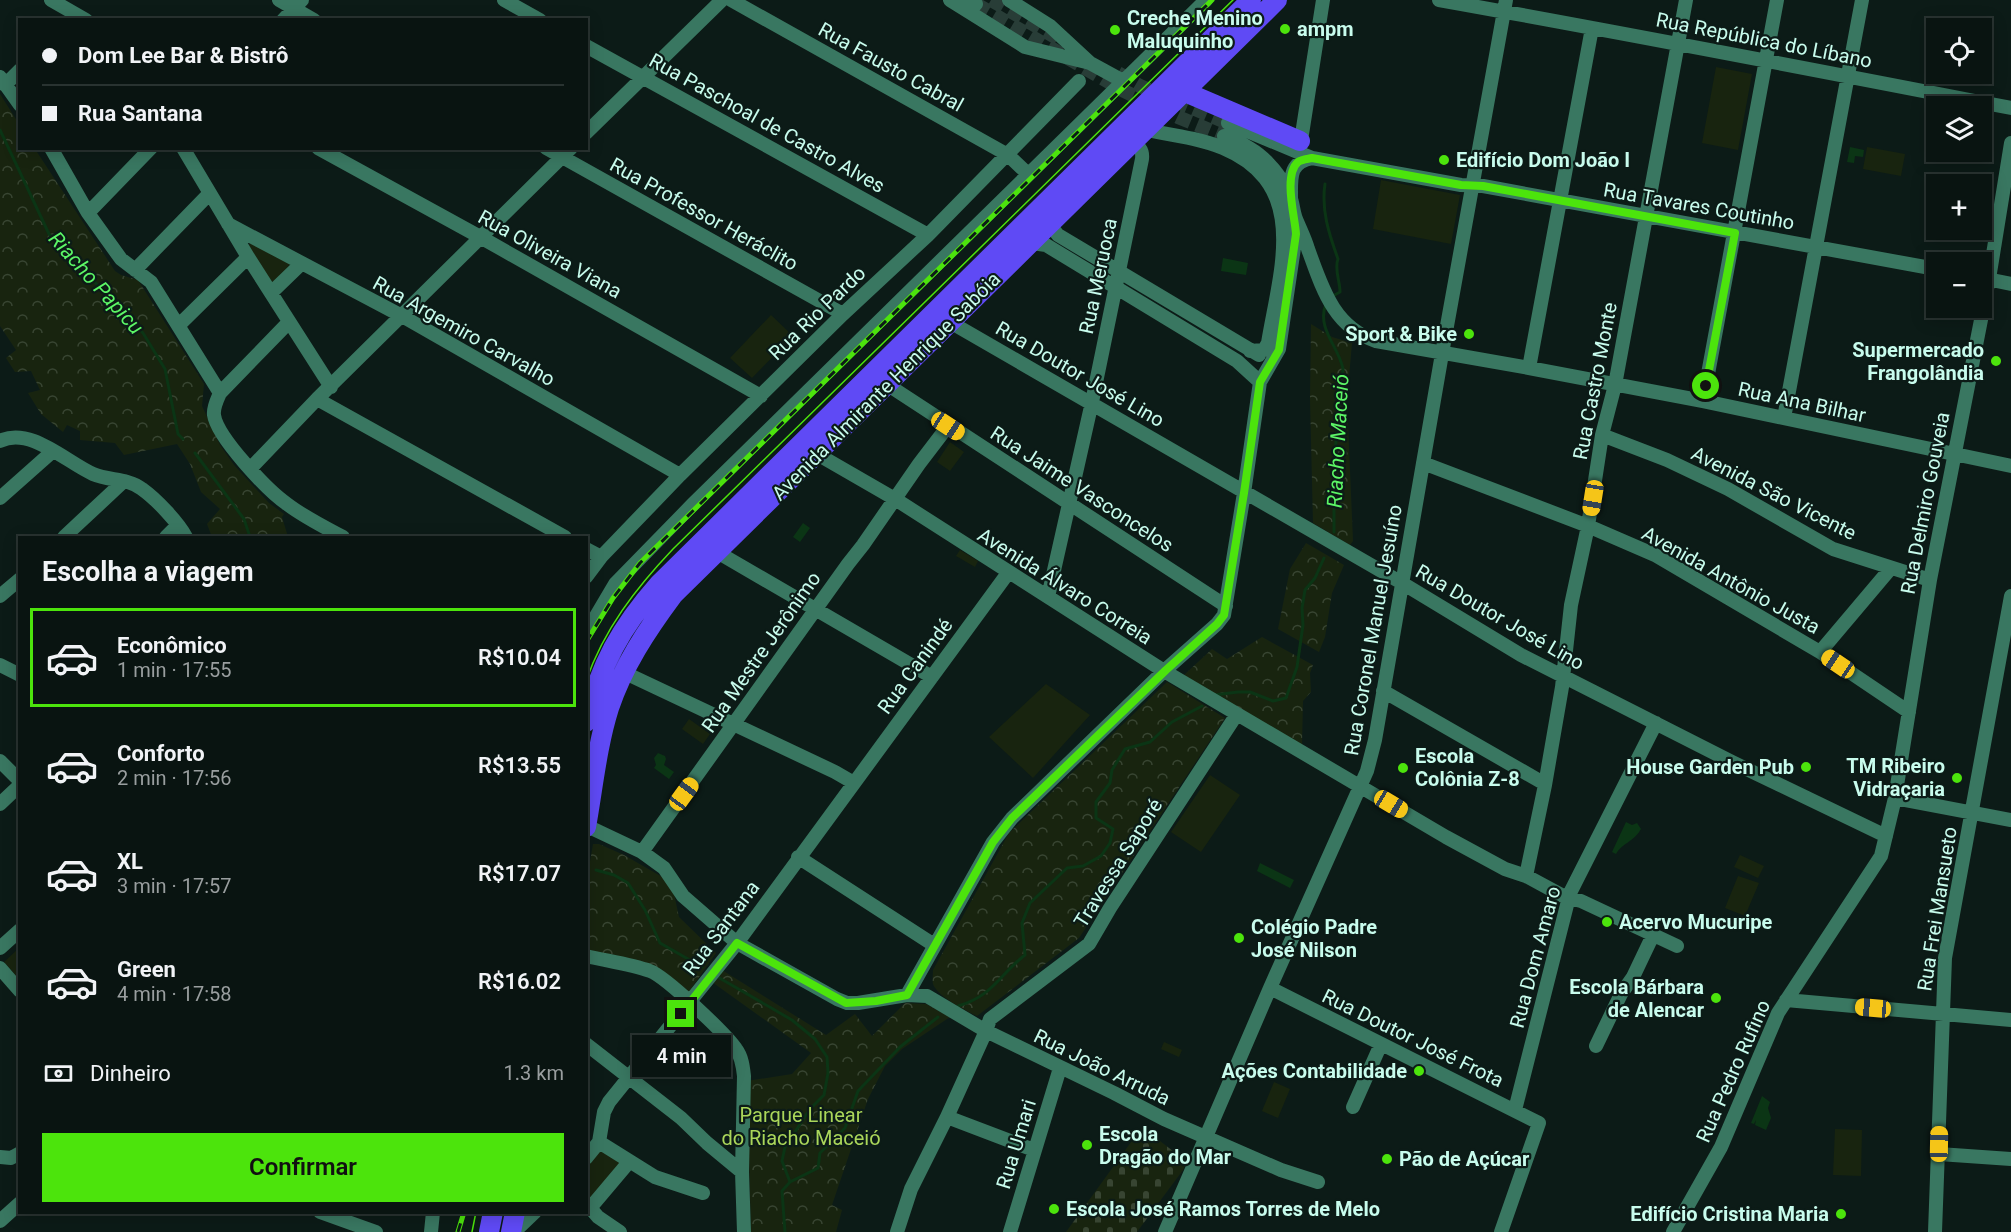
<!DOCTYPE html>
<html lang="pt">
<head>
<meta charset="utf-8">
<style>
  :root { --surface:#091411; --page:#121d1a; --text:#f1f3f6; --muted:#999e9f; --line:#293331; --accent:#4ce40c }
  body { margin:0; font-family:Roboto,sans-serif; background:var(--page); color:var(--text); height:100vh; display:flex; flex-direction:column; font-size:22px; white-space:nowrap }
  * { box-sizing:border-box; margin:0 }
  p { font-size:20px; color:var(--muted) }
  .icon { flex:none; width:33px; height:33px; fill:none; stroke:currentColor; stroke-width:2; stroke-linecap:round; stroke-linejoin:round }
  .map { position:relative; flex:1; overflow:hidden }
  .drawer { position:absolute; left:18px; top:536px; width:570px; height:678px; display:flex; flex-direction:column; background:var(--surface); border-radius:0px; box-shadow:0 3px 15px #0003,0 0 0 2px var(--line) }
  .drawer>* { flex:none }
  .banner { position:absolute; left:18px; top:18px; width:570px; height:132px; border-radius:0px; box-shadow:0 3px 15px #0003,0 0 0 2px var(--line); display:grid; align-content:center; height:132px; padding:0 24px; background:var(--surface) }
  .buttons { position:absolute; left:1926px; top:18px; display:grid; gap:12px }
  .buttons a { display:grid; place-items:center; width:66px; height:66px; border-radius:0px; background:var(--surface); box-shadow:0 3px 15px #0003,0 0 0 2px var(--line); font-size:30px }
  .end { position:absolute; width:27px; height:27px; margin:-14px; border:8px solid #4ce40c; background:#111; box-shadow:0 0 0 3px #111 }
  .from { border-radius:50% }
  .bubble { position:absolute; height:42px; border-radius:0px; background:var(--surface); box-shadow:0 3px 15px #0003,0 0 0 2px var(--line); font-size:20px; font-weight:600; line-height:42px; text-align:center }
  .car { position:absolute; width:18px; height:36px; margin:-18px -9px; border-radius:8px; box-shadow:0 0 4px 2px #0007; background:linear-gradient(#f5c518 24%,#345 0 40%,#f5c518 0 76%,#345 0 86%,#f5c518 0) }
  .banner b { display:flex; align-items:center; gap:21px; height:57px; font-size:22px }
  .banner b+b { border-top:2px solid var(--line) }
  .banner i { width:15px; height:15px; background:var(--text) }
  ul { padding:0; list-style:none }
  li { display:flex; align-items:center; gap:18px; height:99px; margin:0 12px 9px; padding:0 12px; border:3px solid transparent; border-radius:0px }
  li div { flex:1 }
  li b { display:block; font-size:22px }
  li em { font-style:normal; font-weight:600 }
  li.selected { border-color:var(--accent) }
  li>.icon { width:54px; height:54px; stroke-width:1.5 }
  h2 { padding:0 24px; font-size:27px; line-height:72px }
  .pay { display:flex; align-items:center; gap:15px; height:66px; padding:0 24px; font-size:22px }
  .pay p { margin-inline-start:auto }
  .cta { display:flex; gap:12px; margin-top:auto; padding:12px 24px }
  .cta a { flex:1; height:69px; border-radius:0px; background:var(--accent); color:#111; font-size:24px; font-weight:600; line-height:69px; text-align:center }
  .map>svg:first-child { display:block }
</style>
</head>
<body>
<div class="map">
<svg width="2011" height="1232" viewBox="0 0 2011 1232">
  <defs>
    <pattern id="forest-crowns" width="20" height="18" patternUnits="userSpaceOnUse" patternTransform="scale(1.5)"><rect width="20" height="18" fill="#18240f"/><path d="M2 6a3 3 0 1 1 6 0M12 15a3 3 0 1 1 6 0" fill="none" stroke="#384532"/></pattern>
    <pattern id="cemetery-stones" width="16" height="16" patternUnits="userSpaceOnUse" patternTransform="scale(1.5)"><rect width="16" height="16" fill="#18240f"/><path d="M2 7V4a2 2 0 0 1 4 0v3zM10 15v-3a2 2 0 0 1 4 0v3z" fill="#384532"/></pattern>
  </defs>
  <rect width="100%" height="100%" fill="#0c1b17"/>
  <!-- green -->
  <path fill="#18240f" d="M1716,67l36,7 -14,76 -36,-7z
    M1867,147l38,7 -4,22 -38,-7z
    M1381,180l79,15 -9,49 -78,-15z
    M250,243l40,21 -14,19h-6l-21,-37z
    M771,315l22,21 -41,42 -22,-20z
    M950,442l14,10 -14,19 -13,-9z
    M960,550l18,11 -3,6 -19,-11z
    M1046,684l44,31 -57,63 -44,-41z
    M689,719l21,15 -7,10 -21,-15z
    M1210,775l30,20 -39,57 -30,-20z
    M1740,855l24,11 -6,12 -24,-11z
    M1738,876l21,7 -14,33 -20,-8z
    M19,948v31l-15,-17z
    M1164,1042l18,8 -3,7 -18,-8z
    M1274,1082l16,7 -12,29 -16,-7z
    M1835,1129l27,1 -1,46 -28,-1z
    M604,1146l19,19 -32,33 -4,-3 -1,-29z"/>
  <!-- forest -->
  <path fill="url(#forest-crowns)" d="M0,94l19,30 1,24 15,1 80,122 6,4 17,5 66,104 -2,22 18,39 14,20 35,38 15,11 -2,3 6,20h-76l-5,-13 13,-15 -19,-17 -11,-28 -13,-20 -53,11 -9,-12 -35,-3v-9l-13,-6 -4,7 -22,-18 -13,-21 12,-3 -9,-19 -16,1 -9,-14 10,-8 -16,-24z
    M1311,324l21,13 20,6 -5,57 6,141 -3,4 -37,-22 -3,-124z
    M1306,543l38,22 -12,28 -7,44 -6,15 -41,-23 12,-60z
    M1262,637l51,28 -3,8 1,19 -8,9 -1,45 -118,-71 28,-26 15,10z
    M1167,682l58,36 -146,220 -102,78c-12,-6 -39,-19 -44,-32 -1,-4 0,-9 0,-14l76,-137z
    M593,844h6l25,11 40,23 10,16 5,23 37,36 -28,40 -101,-43 3,-57 -3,-14z
    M722,970l104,65 29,-21 17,22 33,-33 21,1 24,13 -48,32 -17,17 -17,33 -36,106 10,5 -6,22h-85l-4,-151 45,-7 19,-21 -99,-71z"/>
  <!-- cemetery -->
  <path fill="url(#cemetery-stones)" d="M1142,1127l45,35 -4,8 -46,62h-71z"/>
  <!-- water -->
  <path fill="#0b3515" d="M1850,147l14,3 -1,7 -8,-1 -1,7 -7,-1z
    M1223,258l25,5 -2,12 -25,-4z
    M803,523l7,5 -10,14 -7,-5z
    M658,753l7,3 1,3 -2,6 10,7 -5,7 -15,-11 2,-3 -2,-7z
    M1626,822l6,3 5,-2 4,6c-6,12 -20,15 -25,25l-4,-2z
    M1260,863l34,17 -4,8 -33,-17z
    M1762,1096l8,6 -2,6 3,10 -5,12 -11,-5 1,-5 -2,4 -3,-1z"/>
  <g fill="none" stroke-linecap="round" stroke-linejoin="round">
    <!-- stream -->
    <path stroke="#0b3515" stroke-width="3" d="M0,130l49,104 94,99 22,36 13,65 5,5
      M1325,184c-4,26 4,50 13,75 -4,10 2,22 2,33l-9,5
      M1326,304c-10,24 13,43 17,65l-9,94v69
      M195,453l49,66 6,18
      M1214,695l24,-3h12l23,9 13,-3 11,-31 6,-42 -1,-17 3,-18 10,-12 9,-20
      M596,870l18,5 14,8 17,27 15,33 42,24
      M716,976l76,44 23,19 12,18 1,16 -4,22 -14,14 -25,38 -3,14 8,21
      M958,1006c35,-10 41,-31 67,-51l-3,-32 8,-20 37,-35 16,-2 18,-10 9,-13 3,-14 -17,-11v-16l14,-19 2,-13 13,-21 25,-7 22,-20 30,-16
      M785,1232l-3,-41 8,-9 28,-14 2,-15 25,-25 13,-37 42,-44 38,-30"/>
    <!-- minor-tunnel -->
    <path stroke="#283d37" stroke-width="14" stroke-dasharray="14 7" stroke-linecap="butt" d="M991,0l71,41
      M976,4l148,87 54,26 46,19
      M1118,73l22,13 88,37"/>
    <!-- minor -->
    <path stroke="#397761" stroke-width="14" d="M51,0l35,20
      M279,0l35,20
      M504,0l36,20
      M731,0l277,155 20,19
      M950,0l75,47 65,16
      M969,0l7,4
      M1009,0l41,26 40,37 33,18
      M1439,0c191,34 382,71 572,108
      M283,20l19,-20
      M586,46l342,189
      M0,77l20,28
      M5,85l15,-15
      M1228,123l84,35 149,27 22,1 453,83
      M1146,130c26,5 52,8 77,18 88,37 57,122 45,195l-4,7 -14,1
      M586,133l136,-133
      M1224,136c16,6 31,13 43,26 9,9 18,22 23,34 3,7 3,15 6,23 4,10 9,19 12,30 14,38 25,78 68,92l153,27 174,33 308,65
      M1300,147l23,-147
      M51,148l37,65 33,46 30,23 69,111c-3,7 -7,14 -6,22 3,22 54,76 73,89 17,13 37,23 56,33
      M183,148l65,109 83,130
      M318,148l164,90 279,158
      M546,148l297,166
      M1291,197c0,-19 -2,-35 21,-39
      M88,213l63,-65
      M228,224l174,92 278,159
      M1050,225l8,10 201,120
      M1032,243l14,2 191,116 23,21
      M135,270l74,-76
      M1982,278l29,6
      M272,292l29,-28
      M950,322l452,261 119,72 211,107 154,74
      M179,325l69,-68
      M1529,368l63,-340
      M888,385l338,221
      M220,393l69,-71
      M317,399l248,138
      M1703,401l74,-401
      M1784,418l78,-418
      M1602,435l65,25 61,29 105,60 97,31
      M0,441c30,-15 66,21 93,33 16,7 35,4 49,15 14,10 36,33 44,48
      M817,454l78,45 269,172 282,166 59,32 21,7 39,21 16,4 96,45
      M1423,463l165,63 67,29 165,97 89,60
      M250,469l67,-70 254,-251
      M0,498l53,-47
      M64,537l60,-56
      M166,537l11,-11
      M586,549l15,8
      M717,552l215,125
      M586,577l15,-20 79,-82 163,-161 85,-79 151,-154
      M0,596l20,-17
      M1048,597l44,-195 50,-243c1,-9 -2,-13 -10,-16
      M586,633l29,-49 78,-80 513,-504
      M1820,652l71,-84
      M0,665l20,10
      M623,672l212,100 19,11
      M1383,691l162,93
      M0,761l20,20
      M1895,798l116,22
      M0,804l20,-19
      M587,826l55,26 206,-288 15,-19 56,-81 29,-38
      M642,852l22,16 19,28 54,47 100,56 10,4h11l49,-8 20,1 59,35 128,62 50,26 117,51 37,12
      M798,857l136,88
      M1526,876l19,-91 17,-98 9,-82 17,-79 14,-91 13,-50 71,-385
      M0,948l20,-18
      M586,956c21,5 44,8 64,15 16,6 76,63 86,78 6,8 7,18 8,27l-2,96 2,60
      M0,968l20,23
      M1270,988l269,135 -38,109
      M907,995l86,-153 19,-24 152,-147 53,-47 7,-9 20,-122 16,-111 19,-33 15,-101 1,-25
      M1786,1000l225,20
      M586,1044l95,74 26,25 35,29
      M1596,1046l25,-52 12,-17 20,-42
      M1353,1107l28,-63
      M1515,1110l55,-217 86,-170
      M947,1117l87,33
      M599,1142l56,35 48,16
      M1939,1154l72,5
      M0,1157l11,1 9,-5
      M586,1158l13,-16 5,-30 5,-10 128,-159 271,-370
      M586,1203l12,14 22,15
      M591,1207l38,-45
      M320,1212l56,20
      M0,1221l20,-18
      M431,1232l2,-20
      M514,1232l21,-20
      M897,1232l14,-43 36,-72 39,-86 4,-12 99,-75 21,-36 127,-194
      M1010,1232l50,-164
      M1165,1232l105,-244 97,-217 8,-31 68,-392 63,-348
      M1673,1232l48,-85 57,-134 103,-157 14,-58 35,-218 59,-301 22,-136
      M1935,1232l10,-274 66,-362"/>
    <!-- highway -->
    <path stroke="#5f4af5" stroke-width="20" d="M1185,92l115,49
      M586,722c14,-57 35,-95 73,-138l592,-584
      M586,827c7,-39 11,-81 23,-119 14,-42 38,-78 64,-113l604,-595
      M489,1232l4,-20
      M511,1232l4,-20"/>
    <!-- tram -->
    <path stroke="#4ce40c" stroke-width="1.5" d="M586,681c18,-52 50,-93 87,-132l560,-549
      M472,1232l4,-20"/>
    <!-- rail casing -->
    <g stroke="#4ce40c" stroke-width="5">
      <path id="rail" d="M586,642l27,-44 27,-35 572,-563
        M458,1232l6,-20"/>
    </g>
    <!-- rail -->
    <use href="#rail" stroke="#0c1b17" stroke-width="3" stroke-dasharray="9" stroke-linecap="butt"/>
  </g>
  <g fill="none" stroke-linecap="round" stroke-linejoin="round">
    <!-- route -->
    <path stroke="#4ce40c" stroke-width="8" d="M681,1014l56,-71 109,60 30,-2 31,-6 86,-153 19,-24 154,-148 51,-46 7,-9 20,-122 16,-111 19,-32 17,-116c-1,-17 -13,-59 2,-72 4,-3 10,-3 14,-4l149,27 22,1 252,47 -29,153"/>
  </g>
  <!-- markers -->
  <g fill="#4ce40c" stroke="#0c1b17" stroke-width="2">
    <circle cx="1285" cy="29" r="6"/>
    <circle cx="1115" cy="30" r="6"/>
    <circle cx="1444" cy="160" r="6"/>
    <circle cx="1469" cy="334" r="6"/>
    <circle cx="1996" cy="361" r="6"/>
    <circle cx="1806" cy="767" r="6"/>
    <circle cx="1403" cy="768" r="6"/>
    <circle cx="1957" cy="778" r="6"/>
    <circle cx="1607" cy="922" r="6"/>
    <circle cx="1239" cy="938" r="6"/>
    <circle cx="1716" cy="998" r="6"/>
    <circle cx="1419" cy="1071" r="6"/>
    <circle cx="1087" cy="1145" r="6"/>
    <circle cx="1387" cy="1159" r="6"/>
    <circle cx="1054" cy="1209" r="6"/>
    <circle cx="1841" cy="1214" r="6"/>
  </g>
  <g text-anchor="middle" stroke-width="4.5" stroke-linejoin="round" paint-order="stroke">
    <!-- poi labels -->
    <g font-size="20" font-weight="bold" fill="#c8fced" stroke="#0c1b17" text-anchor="start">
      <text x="1127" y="25">Creche Menino<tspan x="1127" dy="23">Maluquinho</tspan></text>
      <text x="1297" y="36">ampm</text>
      <text x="1456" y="167">Edifício Dom João I</text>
      <text x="1457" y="341" text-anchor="end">Sport &amp; Bike</text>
      <text x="1984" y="357" text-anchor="end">Supermercado<tspan x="1984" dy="23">Frangolândia</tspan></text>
      <text x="1415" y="763">Escola<tspan x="1415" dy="23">Colônia Z-8</tspan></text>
      <text x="1945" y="773" text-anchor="end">TM Ribeiro<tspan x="1945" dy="23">Vidraçaria</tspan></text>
      <text x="1794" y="774" text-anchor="end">House Garden Pub</text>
      <text x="1619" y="929">Acervo Mucuripe</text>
      <text x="1251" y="934">Colégio Padre<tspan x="1251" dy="23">José Nilson</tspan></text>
      <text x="1704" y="994" text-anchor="end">Escola Bárbara<tspan x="1704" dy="23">de Alencar</tspan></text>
      <text x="1407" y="1078" text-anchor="end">Ações Contabilidade</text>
      <text x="1099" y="1141">Escola<tspan x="1099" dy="23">Dragão do Mar</tspan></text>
      <text x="1399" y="1166">Pão de Açúcar</text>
      <text x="1066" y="1216">Escola José Ramos Torres de Melo</text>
      <text x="1829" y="1221" text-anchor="end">Edifício Cristina Maria</text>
    </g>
    <!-- street labels -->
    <g font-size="20" fill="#c8fced" stroke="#0c1b17">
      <text transform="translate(1764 40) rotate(11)" y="7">Rua República do Líbano</text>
      <text transform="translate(891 67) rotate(29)" y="7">Rua Fausto Cabral</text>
      <text transform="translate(767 123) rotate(29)" y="7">Rua Paschoal de Castro Alves</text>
      <text transform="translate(1699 206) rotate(10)" y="7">Rua Tavares Coutinho</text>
      <text transform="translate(704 214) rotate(29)" y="7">Rua Professor Heráclito</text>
      <text transform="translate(550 254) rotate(29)" y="7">Rua Oliveira Viana</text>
      <text transform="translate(1098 276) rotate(-78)" y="7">Rua Meruoca</text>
      <text transform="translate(817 313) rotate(-44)" y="7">Rua Rio Pardo</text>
      <text transform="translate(464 331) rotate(29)" y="7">Rua Argemiro Carvalho</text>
      <text transform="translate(1080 374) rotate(30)" y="7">Rua Doutor José Lino</text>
      <text transform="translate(1595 381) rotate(-79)" y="7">Rua Castro Monte</text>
      <text transform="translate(886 386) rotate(-45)" y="7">Avenida Almirante Henrique Sabóia</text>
      <text transform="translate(1802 402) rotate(12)" y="7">Rua Ana Bilhar</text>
      <text transform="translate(1082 489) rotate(33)" y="7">Rua Jaime Vasconcelos</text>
      <text transform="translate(1774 493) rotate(27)" y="7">Avenida São Vicente</text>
      <text transform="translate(1925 503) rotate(-79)" y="7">Rua Delmiro Gouveia</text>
      <text transform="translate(1731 580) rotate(29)" y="7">Avenida Antônio Justa</text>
      <text transform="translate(1065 586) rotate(32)" y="7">Avenida Álvaro Correia</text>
      <text transform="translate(1500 617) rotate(30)" y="7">Rua Doutor José Lino</text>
      <text transform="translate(1373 630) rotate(-80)" y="7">Rua Coronel Manuel Jesuíno</text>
      <text transform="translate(761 652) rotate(-55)" y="7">Rua Mestre Jerônimo</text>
      <text transform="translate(915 666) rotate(-54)" y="7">Rua Canindé</text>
      <text transform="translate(1118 863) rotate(-58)" y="7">Travessa Saporé</text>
      <text transform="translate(1937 909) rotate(-81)" y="7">Rua Frei Mansueto</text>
      <text transform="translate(721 928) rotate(-53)" y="7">Rua Santana</text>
      <text transform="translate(1535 957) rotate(-75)" y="7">Rua Dom Amaro</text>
      <text transform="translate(1413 1038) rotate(26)" y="7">Rua Doutor José Frota</text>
      <text transform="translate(1102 1067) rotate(26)" y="7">Rua João Arruda</text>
      <text transform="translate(1733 1071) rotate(-66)" y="7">Rua Pedro Rufino</text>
      <text transform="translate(1016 1144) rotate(-73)" y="7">Rua Umari</text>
    </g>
    <!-- park labels -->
    <g font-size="20" fill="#aad65a" stroke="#0c1b17">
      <text x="801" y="1122">Parque Linear<tspan x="801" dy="23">do Riacho Maceió</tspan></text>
    </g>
    <!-- water labels -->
    <g font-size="21" font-style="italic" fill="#5cf666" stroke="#0c1b17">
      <text transform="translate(96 283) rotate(48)" y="7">Riacho Papicu</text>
      <text transform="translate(1338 441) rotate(-87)" y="7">Riacho Maceió</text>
    </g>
  </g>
</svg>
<div class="buttons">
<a><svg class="icon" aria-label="locate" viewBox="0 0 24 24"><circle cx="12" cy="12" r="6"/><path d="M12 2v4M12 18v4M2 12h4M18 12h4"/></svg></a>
<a><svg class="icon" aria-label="layers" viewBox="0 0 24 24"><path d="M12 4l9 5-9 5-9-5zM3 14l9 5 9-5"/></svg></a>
<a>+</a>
<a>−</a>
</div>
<i class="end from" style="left:1706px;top:386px"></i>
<i class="end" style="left:681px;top:1014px"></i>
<div class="bubble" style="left:632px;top:1035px;width:99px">4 min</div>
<i class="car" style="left:948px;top:426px;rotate:123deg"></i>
<i class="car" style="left:1593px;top:498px;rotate:189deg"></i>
<i class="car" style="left:1838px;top:664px;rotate:304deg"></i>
<i class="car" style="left:684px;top:794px;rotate:36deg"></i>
<i class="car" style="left:1391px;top:804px;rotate:121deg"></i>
<i class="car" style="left:1873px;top:1008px;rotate:275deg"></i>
<i class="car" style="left:1939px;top:1144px;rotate:1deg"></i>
<div class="banner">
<b><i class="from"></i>Dom Lee Bar &amp; Bistrô</b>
<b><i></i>Rua Santana</b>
</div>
<section class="drawer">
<h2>Escolha a viagem</h2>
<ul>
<li class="selected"><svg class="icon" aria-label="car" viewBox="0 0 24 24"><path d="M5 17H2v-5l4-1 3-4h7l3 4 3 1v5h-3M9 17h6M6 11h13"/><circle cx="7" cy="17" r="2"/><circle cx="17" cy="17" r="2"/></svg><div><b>Econômico</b><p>1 min · 17:55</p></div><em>R$10.04</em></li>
<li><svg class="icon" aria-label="car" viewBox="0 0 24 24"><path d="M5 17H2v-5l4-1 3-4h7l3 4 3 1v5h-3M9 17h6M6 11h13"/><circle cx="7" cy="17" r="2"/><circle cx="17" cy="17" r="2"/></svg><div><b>Conforto</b><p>2 min · 17:56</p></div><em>R$13.55</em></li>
<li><svg class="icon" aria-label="car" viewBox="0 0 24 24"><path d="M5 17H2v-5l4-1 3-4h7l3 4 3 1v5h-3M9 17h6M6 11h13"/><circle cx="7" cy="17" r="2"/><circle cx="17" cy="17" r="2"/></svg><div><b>XL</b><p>3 min · 17:57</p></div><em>R$17.07</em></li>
<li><svg class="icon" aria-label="car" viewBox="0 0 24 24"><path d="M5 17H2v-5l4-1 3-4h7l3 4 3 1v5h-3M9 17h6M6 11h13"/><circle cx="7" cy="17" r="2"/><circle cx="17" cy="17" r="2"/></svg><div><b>Green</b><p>4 min · 17:58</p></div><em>R$16.02</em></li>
</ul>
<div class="pay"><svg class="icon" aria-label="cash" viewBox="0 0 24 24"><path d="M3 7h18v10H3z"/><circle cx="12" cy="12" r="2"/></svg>Dinheiro<p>1.3 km</p></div>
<div class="cta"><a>Confirmar</a></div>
</section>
</div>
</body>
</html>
